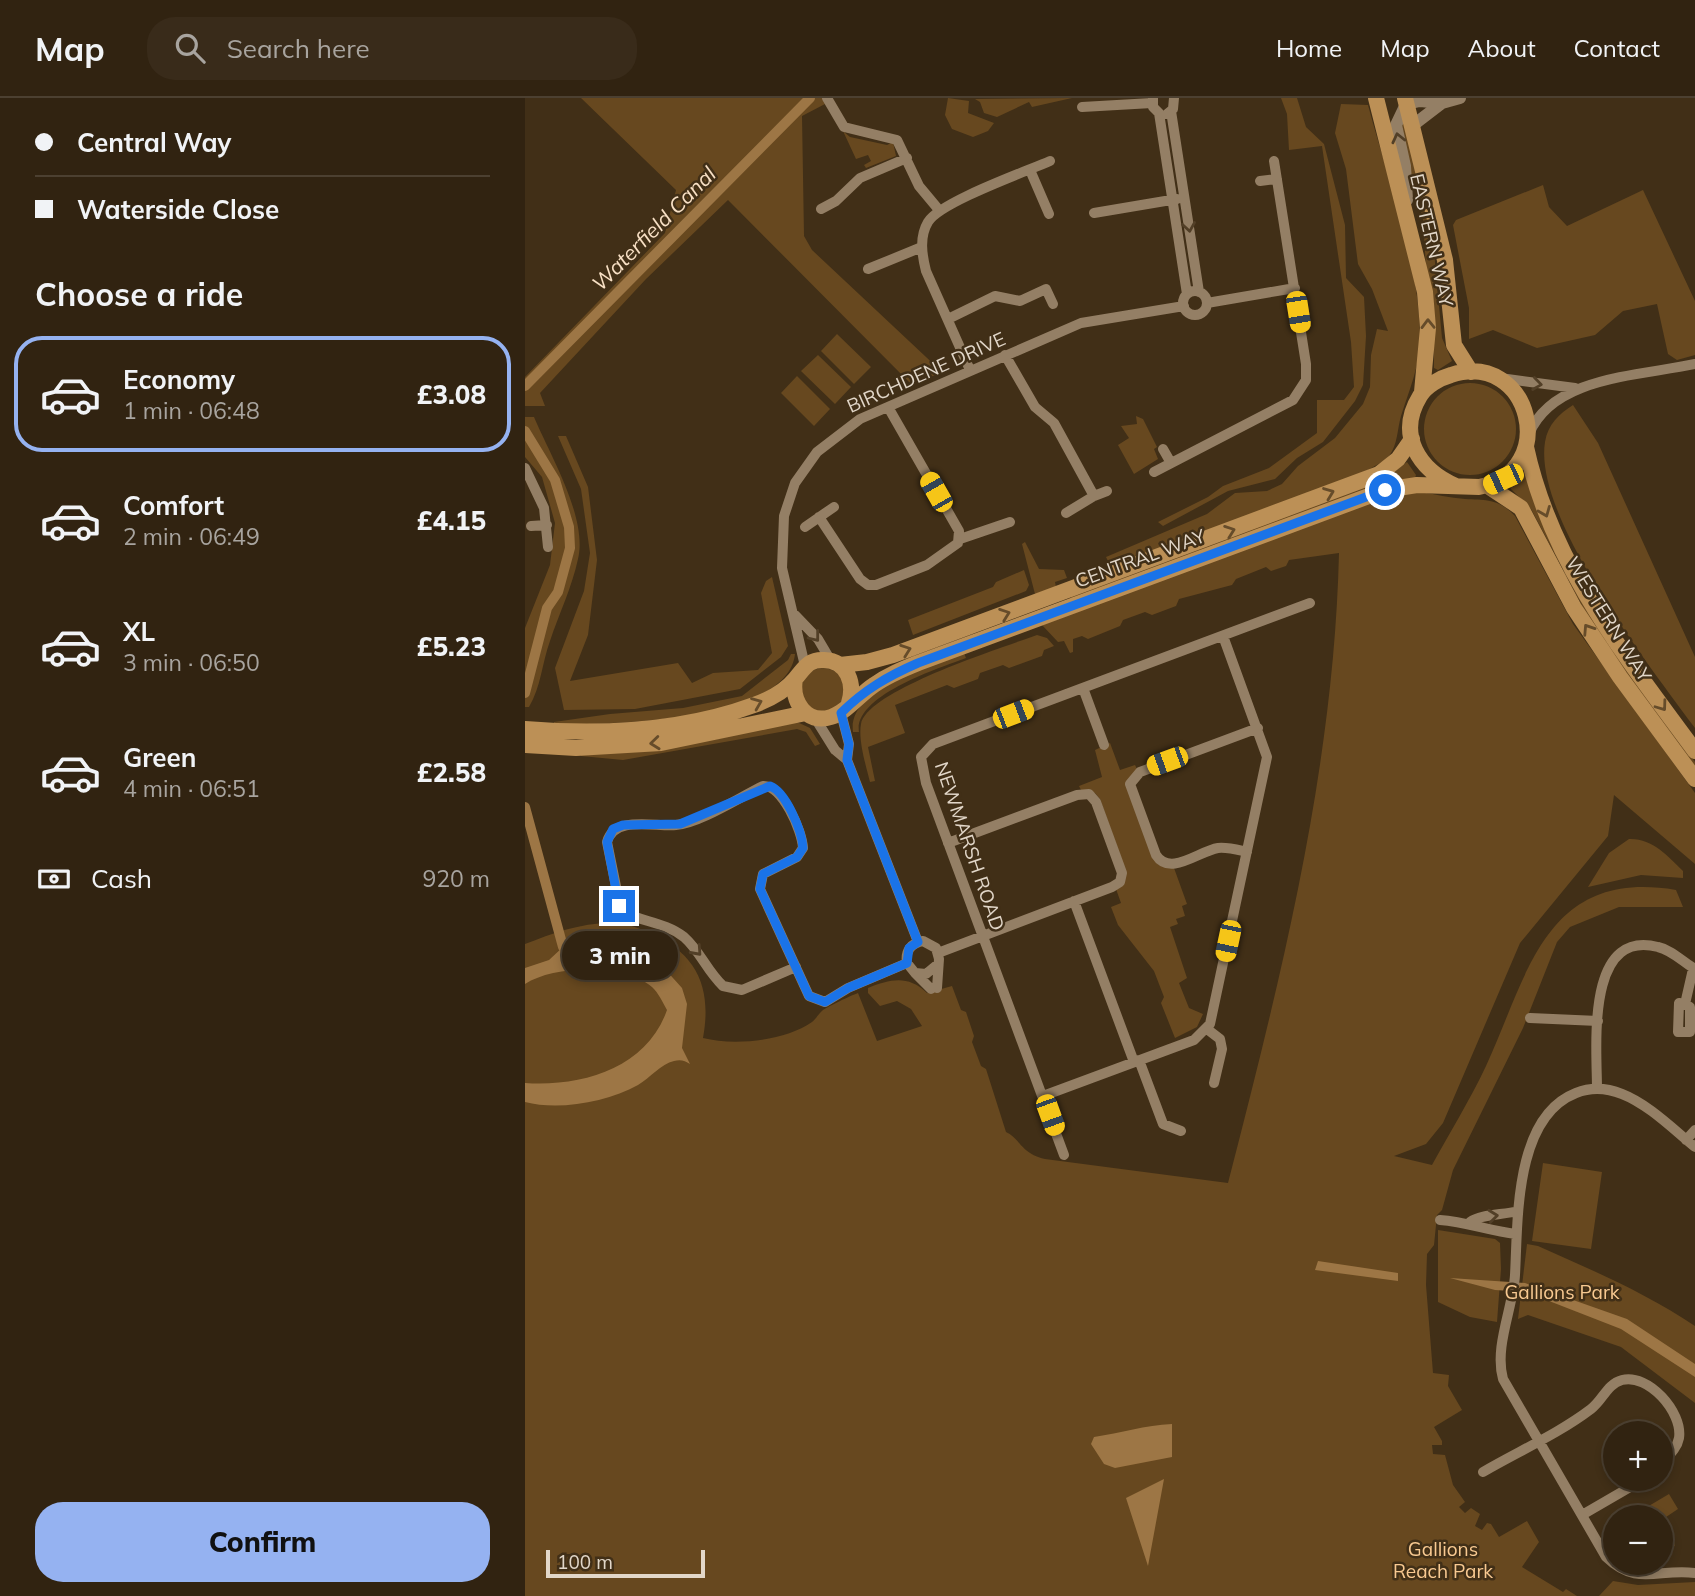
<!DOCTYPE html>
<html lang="en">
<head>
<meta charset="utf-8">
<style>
  :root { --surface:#312311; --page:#392b1a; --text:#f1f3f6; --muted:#a8a49f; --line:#4c4031; --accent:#95b2f1 }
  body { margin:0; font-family:Mulish,sans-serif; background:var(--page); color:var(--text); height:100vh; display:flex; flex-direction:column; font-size:26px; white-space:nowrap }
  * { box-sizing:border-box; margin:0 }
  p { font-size:23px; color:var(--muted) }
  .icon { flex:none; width:38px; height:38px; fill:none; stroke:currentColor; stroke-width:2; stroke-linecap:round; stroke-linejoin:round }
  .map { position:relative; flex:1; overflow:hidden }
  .side { display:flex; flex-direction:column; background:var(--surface); width:525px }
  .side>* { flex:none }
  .guide { display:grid; align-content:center; height:154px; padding:0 35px; background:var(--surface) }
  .fabs { position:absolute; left:1078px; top:1323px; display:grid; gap:14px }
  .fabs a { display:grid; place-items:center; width:70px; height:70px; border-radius:50%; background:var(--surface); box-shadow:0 4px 10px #0003,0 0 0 2px var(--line); font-size:35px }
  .scale { position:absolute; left:21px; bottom:18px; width:159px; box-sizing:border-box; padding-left:7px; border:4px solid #e2d7c9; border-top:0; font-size:19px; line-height:24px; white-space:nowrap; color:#e2d7c9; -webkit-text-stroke:5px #412f17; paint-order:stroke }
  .end { position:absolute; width:32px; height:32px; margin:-16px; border:9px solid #1a73e8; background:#fff; box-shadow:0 0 0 4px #fff }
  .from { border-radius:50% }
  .bubble { position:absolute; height:49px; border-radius:24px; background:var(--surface); box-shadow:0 4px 10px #0003,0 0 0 2px var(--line); font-size:23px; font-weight:800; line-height:49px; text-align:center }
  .car { position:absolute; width:21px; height:42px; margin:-21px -10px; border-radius:9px; box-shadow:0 0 5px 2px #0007; background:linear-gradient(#f5c518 24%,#345 0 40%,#f5c518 0 76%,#345 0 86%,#f5c518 0) }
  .guide b { display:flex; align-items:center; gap:24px; height:66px; font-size:26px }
  .guide b+b { border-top:2px solid var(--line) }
  .guide i { width:18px; height:18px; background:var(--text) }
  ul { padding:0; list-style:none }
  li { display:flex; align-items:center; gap:21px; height:116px; margin:0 14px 10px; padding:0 21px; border:4px solid transparent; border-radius:28px }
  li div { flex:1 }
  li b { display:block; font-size:26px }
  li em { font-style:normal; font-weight:800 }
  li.current { border-color:var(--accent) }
  li>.icon { width:63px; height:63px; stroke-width:1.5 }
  h2 { padding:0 35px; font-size:32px; line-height:84px }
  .pay { display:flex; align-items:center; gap:18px; height:77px; padding:0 35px; font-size:26px }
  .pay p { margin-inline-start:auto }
  .action { display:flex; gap:14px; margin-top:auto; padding:14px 35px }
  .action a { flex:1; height:80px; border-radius:28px; background:var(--accent); color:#111; font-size:28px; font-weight:800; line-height:80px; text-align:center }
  header { display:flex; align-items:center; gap:42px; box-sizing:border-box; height:98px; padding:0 35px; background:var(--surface); border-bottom:2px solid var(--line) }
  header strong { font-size:33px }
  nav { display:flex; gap:38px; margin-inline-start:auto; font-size:24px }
  .search { width:490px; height:63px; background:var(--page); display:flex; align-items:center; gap:18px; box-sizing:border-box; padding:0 24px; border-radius:28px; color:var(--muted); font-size:26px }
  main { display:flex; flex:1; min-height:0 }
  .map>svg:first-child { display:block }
</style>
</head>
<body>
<header>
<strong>Map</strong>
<div class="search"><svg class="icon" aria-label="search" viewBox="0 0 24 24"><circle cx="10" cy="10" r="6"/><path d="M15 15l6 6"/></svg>Search here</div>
<nav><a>Home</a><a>Map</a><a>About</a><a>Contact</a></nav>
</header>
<main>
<section class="side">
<div class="guide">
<b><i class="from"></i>Central Way</b>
<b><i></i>Waterside Close</b>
</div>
<h2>Choose a ride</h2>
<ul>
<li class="current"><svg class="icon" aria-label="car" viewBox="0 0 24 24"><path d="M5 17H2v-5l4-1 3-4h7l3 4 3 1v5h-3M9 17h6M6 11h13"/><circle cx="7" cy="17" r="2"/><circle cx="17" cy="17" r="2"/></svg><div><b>Economy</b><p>1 min · 06:48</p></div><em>£3.08</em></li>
<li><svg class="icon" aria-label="car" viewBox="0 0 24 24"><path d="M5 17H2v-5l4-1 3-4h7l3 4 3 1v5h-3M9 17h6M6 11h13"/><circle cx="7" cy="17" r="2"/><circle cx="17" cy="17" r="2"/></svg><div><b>Comfort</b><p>2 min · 06:49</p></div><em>£4.15</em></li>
<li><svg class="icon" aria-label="car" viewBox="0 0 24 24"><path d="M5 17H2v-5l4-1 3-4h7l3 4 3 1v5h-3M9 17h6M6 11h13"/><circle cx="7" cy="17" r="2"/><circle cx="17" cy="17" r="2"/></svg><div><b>XL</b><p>3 min · 06:50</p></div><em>£5.23</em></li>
<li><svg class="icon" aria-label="car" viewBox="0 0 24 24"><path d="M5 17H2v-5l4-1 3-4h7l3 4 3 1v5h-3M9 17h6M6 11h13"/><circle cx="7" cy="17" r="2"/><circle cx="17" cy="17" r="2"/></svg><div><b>Green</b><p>4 min · 06:51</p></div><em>£2.58</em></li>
</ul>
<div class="pay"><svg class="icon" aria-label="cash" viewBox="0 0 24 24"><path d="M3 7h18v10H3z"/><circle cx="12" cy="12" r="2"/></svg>Cash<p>920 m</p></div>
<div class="action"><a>Confirm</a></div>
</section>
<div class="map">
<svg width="1170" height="1498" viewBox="0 0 1170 1498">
  <rect width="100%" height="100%" fill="#412f17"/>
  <!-- green -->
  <path fill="#67481f" d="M56,0h245l-1,6 -23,12 2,120 8,14 130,122 -30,13 -184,-185 -82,79 -106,114 5,13h-20v-29l140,-144 11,-43z
    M423,0l21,3 -1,12 26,10 -6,8 -15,6 -21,-8 -7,-14z
    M547,0l-40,9 -3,-5 -32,15 -13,-4 -4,-11 -5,-3z
    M756,0h16l9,29 18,17 21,81 1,53 18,19 2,39 -3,49 -8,16 -32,41 -26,16 -22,21 -47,12 -65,35 -5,-4 50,-25 15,-11 46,-18 48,-35v-33h27l10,-13 -3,-45 -29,-196 -33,4 -2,-36z
    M816,6l27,1c19,72 52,158 52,234 0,26 -11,52 -19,77 -4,14 -3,28 -12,40 -18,23 -226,92 -267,107l-3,-5 -11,3 -2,-4 101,-43 28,-21 32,-2 15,-7 16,-18 37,-28 28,-34 7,-17 1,-32 6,-26 11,2 -16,-42 -14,-25 -12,-95 -11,-36z
    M879,21l28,111 10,108 10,23 -14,9 -4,-2v-63l-8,-38 -3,-47 -23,-89z
    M318,33l7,6 37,8 6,-3 3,14 -30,12 -2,-3 7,-4 -3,-6 -12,4z
    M1018,87l6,22 18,19 76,-36 52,111v54l-18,5 -9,-6 -11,-50 -34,7 -28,24 -58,13 -44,-18 -24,9v-31l-16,-83 3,-5z
    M312,236l34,33 -17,17 -33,-33z
    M293,257l33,32 -16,17 -34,-33z
    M272,278l33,33 -16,17 -33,-33z
    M899 331a46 46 0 1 1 92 0a46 46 0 1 1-92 0Z
    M1048,307l25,38 97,214v71c-44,-60 -162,-211 -150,-286 3,-18 14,-28 28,-37z
    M611,318l7,3 14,28 -3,2 4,10 -24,15 -16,-29 11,-7 -8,-12 16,-2z
    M0,319h9c16,38 54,101 44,142 -6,28 -19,55 -28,82 -8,22 -9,46 -21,66h-4v-79l25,-63 5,-42 -13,-46 -17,-20z
    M33,338h8l22,51 9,73 -9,75 -18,46 108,-18 14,20 21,-10 45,-3 14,-17 -11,-60 5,-12 6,-4 16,69 -7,11 -41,32 -105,20 -71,1 -9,-42 29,-77 6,-38 -9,-64z
    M882,364l9,13 -1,3 -26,4 -317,118 -2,-4 315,-118z
    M997,376l4,1 96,188 73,99v7l-98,-135 -66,-125 -20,-20 -1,-4z
    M895,394c15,2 30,6 45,7 21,1 34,0 50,17l58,108 122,169v71l-81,-69 -6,41 -88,107 -77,180 -17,21 -32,12 38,9c18,-33 38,-65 54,-99 42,-91 59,-198 190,-176l7,17h-64l-49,20 -13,15 -34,86 -70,142 -11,40 -5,5 -3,30 -7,9 -1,31 7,88 16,2 -1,11 14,24 -28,17 8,14v4h-10l1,9 12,1 8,30 12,17 -6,5 6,6 6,-5 9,6 -5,12 7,4 5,-7 4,1 8,13 28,-16 12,21 -17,25 41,25 3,-3 11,7h-1052v-652c28,-11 58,-22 89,-21 12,0 25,5 36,10 48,21 62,56 53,105 31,8 82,3 109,-16 4,-3 7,-9 11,-12 6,-4 27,-14 35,-17l19,48 45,-15 -11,-17 -14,-8 -17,5 -12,-13v-5c23,-9 40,-13 59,5l25,-7 9,24 5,2 8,24 -2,6 9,24 5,3 20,63c15,7 14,21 39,27l183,24c53,-206 106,-415 111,-630l-50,7 -3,6 -15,5 -5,-4 -30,12 -4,6 -53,14 -3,7 -24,9 -7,-3 -22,8 -3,6 -32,13 -6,-3 -9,3v13l-3,1 -6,-12 -6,1 -16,-17 337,-126z
    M500,444l14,27 25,1 3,8 -12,4 1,5 -21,7 -13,-50z
    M499,472l5,15 -3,6 -113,44 -5,-15 85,-33 3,-5z
    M512,537l10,3 7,8 -10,4 -2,6 -33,12 -6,-3 -23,8 -2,6 -24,9 -7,-3 -52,20 10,28 -37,14 7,34 -5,1c-4,-16 -12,-42 -9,-58 6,-34 143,-77 176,-89z
    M439,555l2,5c-27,10 -113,38 -107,74h-6c-6,-44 80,-67 111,-79z
    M266,556h4c-8,70 -189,69 -241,71v-3l56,-8 73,-6 59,-12 46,-36z
    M276 592a22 22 0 1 1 44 0a22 22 0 1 1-44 0Z
    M272,624l13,6 10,16 -5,2 -9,-14 -9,-3 -174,31 -42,-4v-4z
    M585,645l10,27 15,-5 2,4 -11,14 27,75 6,7 15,3 13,36 -5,2 3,10 -9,3 2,5 -8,3 17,51 -8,5 10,25 14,6 -6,13 -22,11 -14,-35 3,-6 -10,-26 -36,-46 -7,-18 10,-4 -5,-14 7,-5 2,-15 -25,-70 -5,-6 -14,-3 -2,-4 23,-9 -7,-27z
    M1104,741c23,-1 39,17 54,32v7l-42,-3 -53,12 21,-34z
    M1018,1065l59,9 -11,77 -59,-8z
    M913,1132l57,9 5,4 1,26 -4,53 -27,-5 -32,-15z
    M1002,1146l11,2c54,24 108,47 157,80v77l-74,-56 -93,-32 -10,4z
    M1144,1396l9,15 -15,10 10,17 2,10 -14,2v-31h-15l-4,-7z
    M1088,1483l25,4 57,-3v14h-96z"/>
  <!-- water -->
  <path fill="#9d7645" d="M38,849l35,8 35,1 31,12 18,20 5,16 -5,44 8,16c-5,-3 -9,-5 -16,-3 -13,3 -24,17 -36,24 -31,17 -79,26 -113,17v-19c57,4 122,-15 142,-73 -4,-7 -9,-18 -15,-23 -28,-24 -97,-22 -127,-3v-16l24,-8z
    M793,1163l80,12v8l-83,-11z
    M925,1180l75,5 102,36 68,45v13l-74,-48 -95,-37 -31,-2z
    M647,1326v33l-57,11 -11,-4 -13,-20 3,-7c27,-4 51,-12 78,-13z
    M639,1381l-16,87 -22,-68z"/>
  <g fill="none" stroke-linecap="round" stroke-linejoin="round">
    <!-- canal -->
    <path stroke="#9d7645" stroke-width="10" d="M0,288l285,-288
      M0,333l30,49 14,47 1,21 -12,44 -11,16 -22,85
      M0,709l38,140"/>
    <!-- minor -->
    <path stroke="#947f65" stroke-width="10" d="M302,0l17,29 53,13 22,46 20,24
      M628,0v9l6,6 28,181
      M557,9l70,-4
      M646,13l28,181
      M642,16l6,-5 1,-11
      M505,72l19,44
      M735,83l17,-2
      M296,111l15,-8 24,-23 47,-20
      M569,115l83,-14
      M343,171l54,-22
      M658 205a12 12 0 1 1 24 0a12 12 0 1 1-24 0Z
      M682,205l88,-15
      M423,221l47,-23 25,5 26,-12 7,15
      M480,257l30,52 19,16 40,73 13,-5
      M445,272l-44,-99c-4,-16 -7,-34 2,-49 12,-20 97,-50 122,-61
      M975,280l75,10
      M1004,336c24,-58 111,-58 166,-70
      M638,351l8,14
      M0,370l19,40 4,39
      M629,374l139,-72 13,-20v-16l-32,-203
      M541,415l28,-17
      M294,419l41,62 8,6h8l51,-20 31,-22 1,-12 -71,-124
      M6,428l16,-1
      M280,429l29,-20
      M435,441l50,-17
      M270,517l23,24 13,22
      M280,568l-23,-98 2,-52 11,-33 22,-31 43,-33 221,-96 103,-17
      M558,590l21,57
      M316,615l8,31 -2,16
      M290,620l20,32 12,10 71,182
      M722,754c-9,-2 -19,-5 -29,-4 -19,3 -48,29 -62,7l-26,-71 10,-12 118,-44
      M549,803l60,161
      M413,855l174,-66 8,-5 2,-9 -26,-71 -7,-8 -12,1 -129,48
      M271,869l-54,23 -19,-4c-16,-15 -23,-35 -39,-49 -19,-15 -43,-15 -63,-26l-14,-69c7,-27 48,-15 69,-17 24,-2 64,-28 87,-39 19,-1 39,44 40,62l-6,9 -34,17 -3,15 49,107 16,6 23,-14 59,-25
      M390,875l16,16
      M412,890l2,-29 -3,-11 -13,-7c-12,2 -18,10 -16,22l8,10 11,1 12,-10
      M1160,906l-6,-1 -1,29h12v-25l-5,-3 8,-35
      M1005,920l68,3
      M682,931l13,10 2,10 -8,34
      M614,962l24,64 18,7
      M1072,991c0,-41 -12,-161 61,-142 14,3 25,15 37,22
      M518,998l151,-56 16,-16 57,-267 -44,-121
      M1161,1042l9,-10
      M1170,1049c-22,-18 -47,-43 -73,-53 -15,-6 -31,-7 -46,-1 -62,24 -58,128 -61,182 -2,33 -21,72 -12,104l103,178c31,30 52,11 89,16
      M539,1057l-138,-372 -5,-26 12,-13 377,-141
      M915,1122c27,2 49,11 76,14
      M945,1124c11,-8 33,-7 48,-11
      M958,1374c36,-21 75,-38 108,-63 12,-9 16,-25 31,-29 26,-7 61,32 57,58 -2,11 -11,18 -18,26
      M1057,1417l62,-36"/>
    <!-- tertiary -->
    <path stroke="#947f65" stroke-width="12" d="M887,28l30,-23 18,-5
      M882,102l-2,-34 -9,-41 10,-21 14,-3 22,2"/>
    <!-- primary -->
    <path stroke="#bc9056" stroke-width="16" d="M851,0l49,194 3,36 -6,64
      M880,0l40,162 9,85 17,27
      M1001,349c25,117 100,210 169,304
      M963,388l33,22 53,100 46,69 75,102
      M315,567l27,-3 26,-7 486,-181 19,-15 14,-20
      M270,581c-4,22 11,46 36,38 16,-5 29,-23 43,-32 14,-10 29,-16 44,-22l467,-173 32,-5 62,2c82,-15 52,-138 -28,-112 -11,3 -25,11 -31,21 -24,39 -1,74 36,90
      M0,631c75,6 158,2 229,-24 14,-5 31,-14 41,-26 9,-10 13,-20 29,-19 24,1 31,24 25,43
      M0,647l51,3 85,-5 145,-30"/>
  </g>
  <!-- one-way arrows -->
  <defs><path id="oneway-chevron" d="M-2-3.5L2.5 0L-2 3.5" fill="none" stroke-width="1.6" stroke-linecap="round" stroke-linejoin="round" transform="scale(1.75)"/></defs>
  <g stroke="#523f27">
    <use href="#oneway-chevron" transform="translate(873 40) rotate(-103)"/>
    <use href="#oneway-chevron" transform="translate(664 129) rotate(81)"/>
    <use href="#oneway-chevron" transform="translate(1012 286) rotate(8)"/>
    <use href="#oneway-chevron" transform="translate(290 539) rotate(52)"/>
    <use href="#oneway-chevron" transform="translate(172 853) rotate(48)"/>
    <use href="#oneway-chevron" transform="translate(968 1118) rotate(-6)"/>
  </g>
  <g stroke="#664c2a">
    <use href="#oneway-chevron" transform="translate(903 226) rotate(-91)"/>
    <use href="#oneway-chevron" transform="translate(804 395) rotate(-21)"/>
    <use href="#oneway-chevron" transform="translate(1020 414) rotate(68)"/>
    <use href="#oneway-chevron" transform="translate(705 433) rotate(-20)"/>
    <use href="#oneway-chevron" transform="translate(480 516) rotate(-20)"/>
    <use href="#oneway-chevron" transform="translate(1063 531) rotate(-123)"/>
    <use href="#oneway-chevron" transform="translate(381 552) rotate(-20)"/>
    <use href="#oneway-chevron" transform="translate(232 605) rotate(-22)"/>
    <use href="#oneway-chevron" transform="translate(1137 608) rotate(54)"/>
    <use href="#oneway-chevron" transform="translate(130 645) rotate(174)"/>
  </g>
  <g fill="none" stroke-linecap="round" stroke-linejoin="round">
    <!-- route -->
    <path stroke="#1a73e8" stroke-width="9" d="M94,808l-12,-64 6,-13 10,-4 57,-1 90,-38c16,6 32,45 33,62l-6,9 -34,17 -3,15 49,107 16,6 23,-14 59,-25 2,-15 9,-6 -71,-182 2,-16 -8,-31c23,-23 47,-37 77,-50l467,-173"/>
  </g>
  <g text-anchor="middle" stroke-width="5" stroke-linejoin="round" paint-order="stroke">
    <!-- street labels -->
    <g font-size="19" fill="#e2d7c9" stroke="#412f17">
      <text transform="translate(907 142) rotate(77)" y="7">EASTERN WAY</text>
      <text transform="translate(401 274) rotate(-24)" y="7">BIRCHDENE DRIVE</text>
      <text transform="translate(615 460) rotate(-20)" y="7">CENTRAL WAY</text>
      <text transform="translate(1084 521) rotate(58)" y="7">WESTERN WAY</text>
      <text transform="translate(445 748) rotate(71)" y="7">NEWMARSH ROAD</text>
    </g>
    <!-- park labels -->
    <g font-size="19" fill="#f8c991" stroke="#412f17">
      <text x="1037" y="1201">Gallions Park</text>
      <text x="918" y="1458">Gallions<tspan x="918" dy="22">Reach Park</tspan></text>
    </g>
    <!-- water labels -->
    <g font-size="21" font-style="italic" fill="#f8e0c5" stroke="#412f17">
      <text transform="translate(129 131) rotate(-45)" y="7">Waterfield Canal</text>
    </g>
  </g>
</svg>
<div class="fabs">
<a>+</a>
<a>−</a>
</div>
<div class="scale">100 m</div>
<i class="end from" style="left:860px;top:392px"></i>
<i class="end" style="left:94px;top:808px"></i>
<div class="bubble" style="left:37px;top:833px;width:116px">3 min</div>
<i class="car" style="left:773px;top:214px;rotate:171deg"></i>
<i class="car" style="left:978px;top:381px;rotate:245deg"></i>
<i class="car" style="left:411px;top:394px;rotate:330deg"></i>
<i class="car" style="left:488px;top:616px;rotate:69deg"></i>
<i class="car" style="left:642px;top:663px;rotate:250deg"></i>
<i class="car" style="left:703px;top:843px;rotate:192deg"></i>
<i class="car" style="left:525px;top:1017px;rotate:160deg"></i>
</div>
</main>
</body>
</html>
